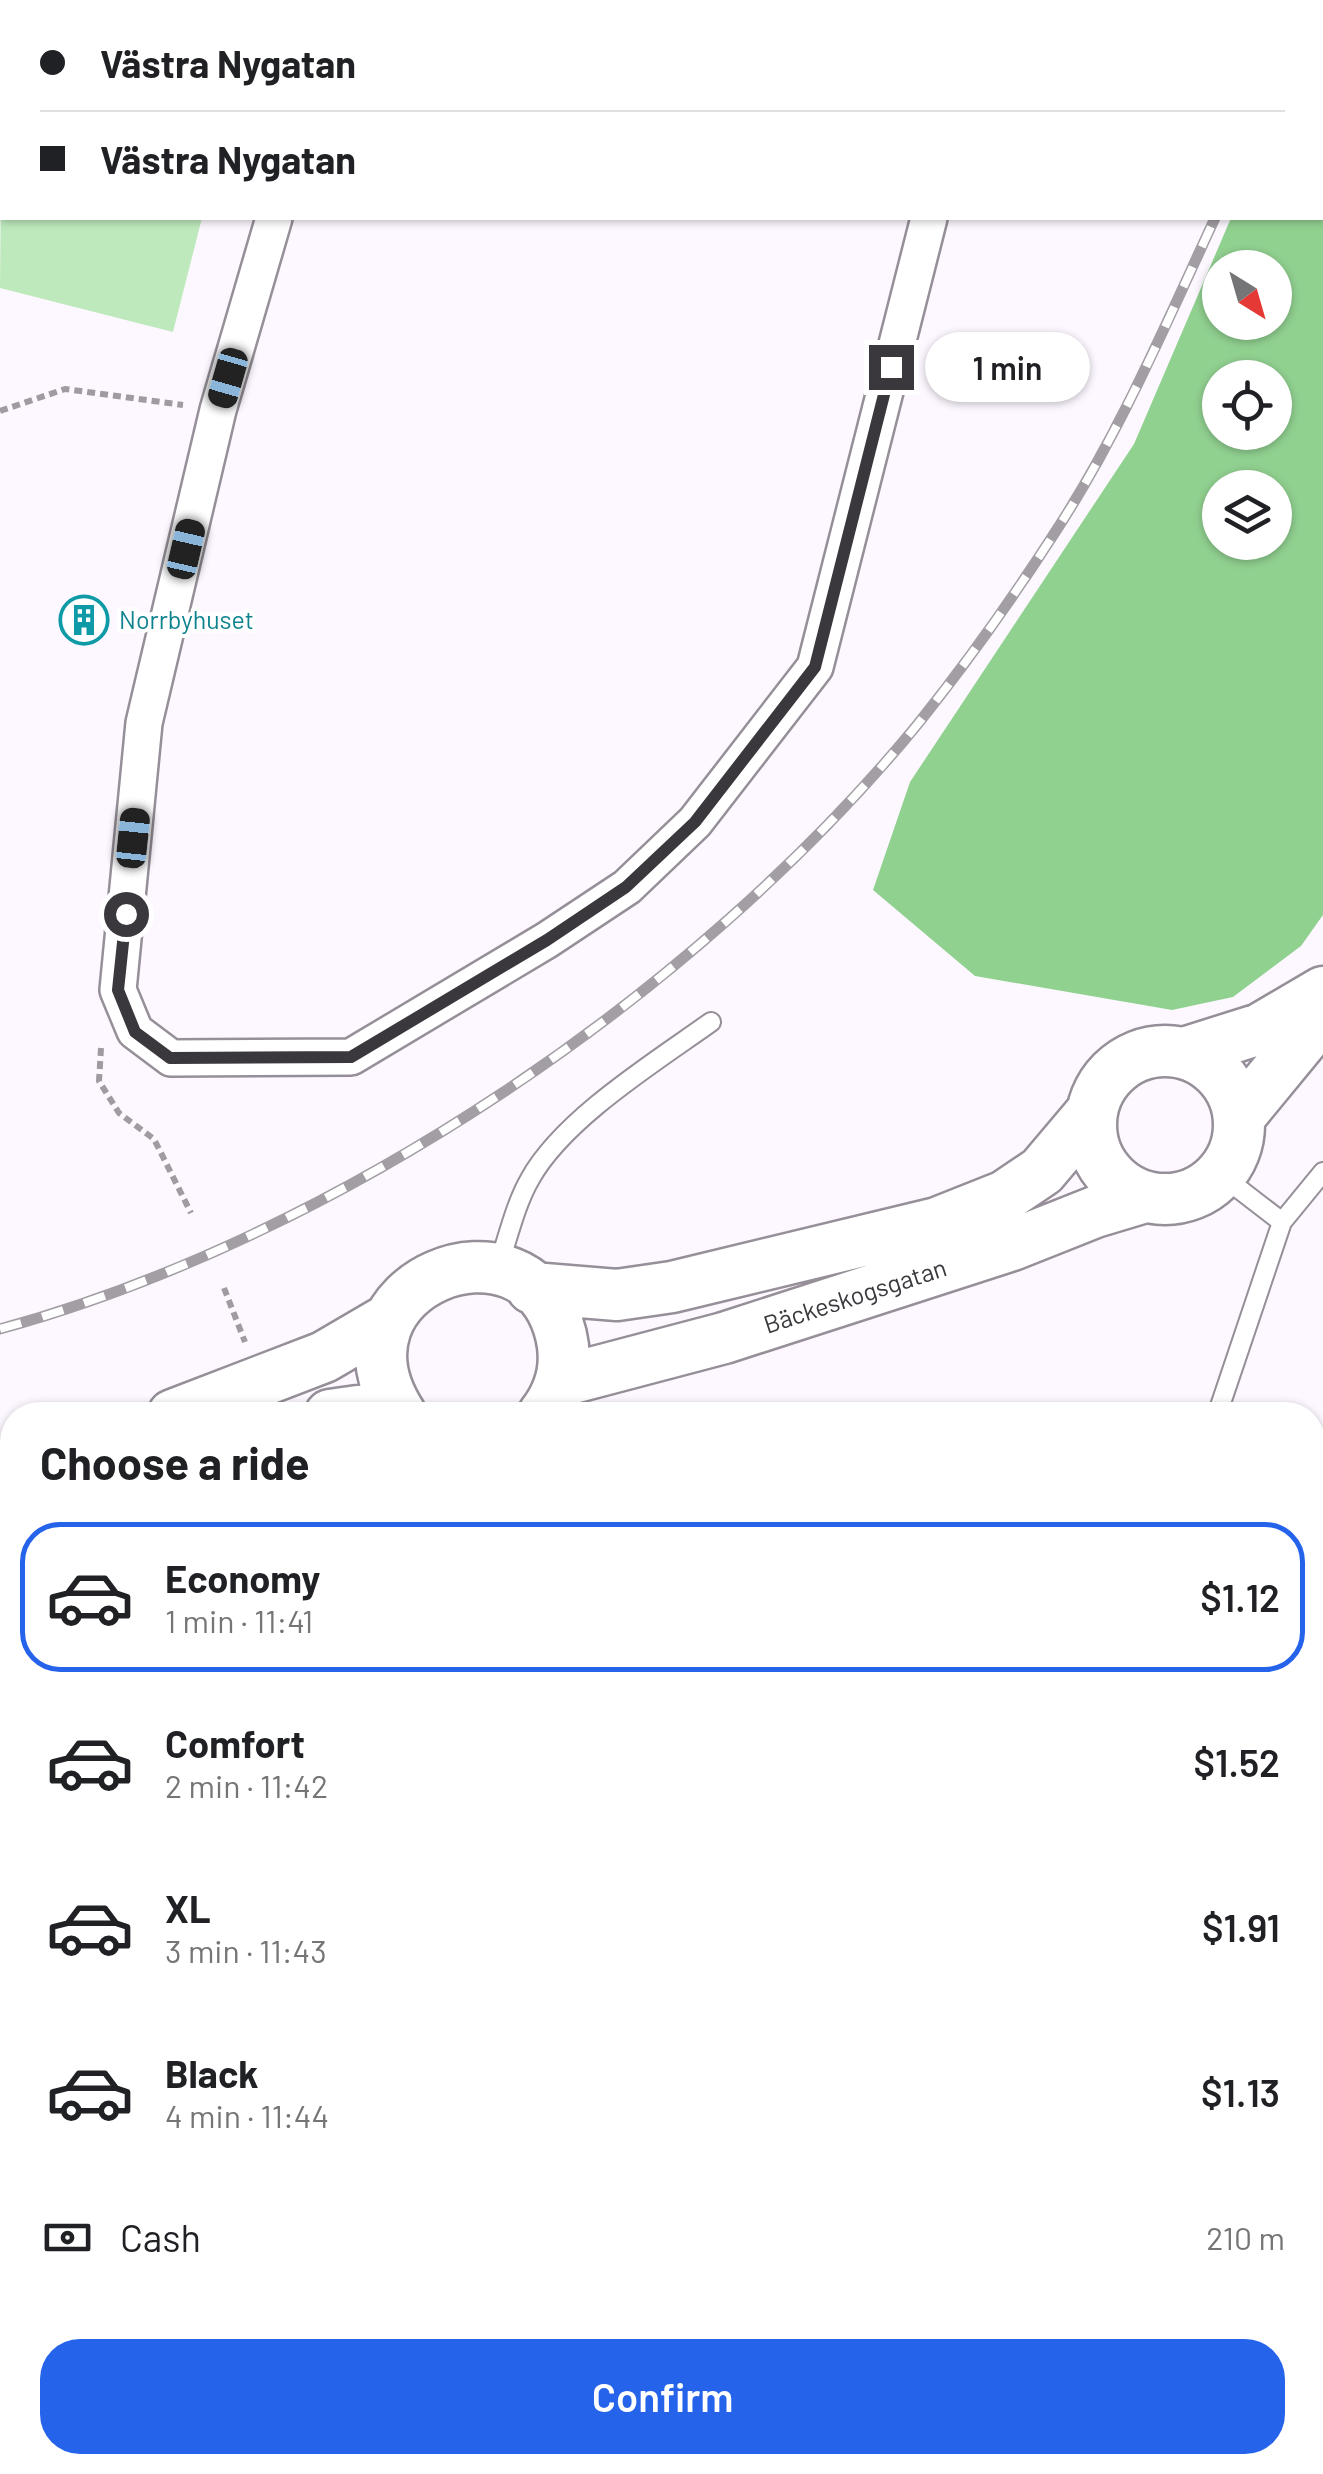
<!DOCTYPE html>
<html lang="en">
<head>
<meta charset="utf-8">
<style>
  :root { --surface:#fff; --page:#f6f6f6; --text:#202124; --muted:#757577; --line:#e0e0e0; --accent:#2563eb }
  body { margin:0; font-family:Barlow,sans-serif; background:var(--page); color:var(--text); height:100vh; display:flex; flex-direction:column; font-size:38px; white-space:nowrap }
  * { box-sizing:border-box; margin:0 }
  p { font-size:32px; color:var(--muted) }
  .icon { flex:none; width:55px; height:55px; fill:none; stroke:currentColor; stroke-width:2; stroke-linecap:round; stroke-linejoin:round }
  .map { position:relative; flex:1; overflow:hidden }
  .side { position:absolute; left:0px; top:1402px; width:1325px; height:1072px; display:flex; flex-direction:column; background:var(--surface); border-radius:40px 40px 0 0; box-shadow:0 2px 8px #0004 }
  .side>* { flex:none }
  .banner { position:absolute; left:0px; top:0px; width:1325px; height:220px; box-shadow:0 2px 8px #0004; display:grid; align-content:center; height:220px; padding:0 40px; background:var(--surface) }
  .needle { width:65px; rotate:143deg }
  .controls { position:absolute; left:1202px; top:250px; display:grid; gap:20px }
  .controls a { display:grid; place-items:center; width:90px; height:90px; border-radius:50%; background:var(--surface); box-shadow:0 2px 8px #0004; font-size:50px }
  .end { position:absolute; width:45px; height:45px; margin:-22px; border:12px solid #3b383d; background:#fff; box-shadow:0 0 0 5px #fff }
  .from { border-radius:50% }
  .bubble { position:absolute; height:70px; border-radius:35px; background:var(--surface); box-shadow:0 2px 8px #0004; font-size:32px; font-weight:600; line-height:70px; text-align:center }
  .car { position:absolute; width:30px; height:60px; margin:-30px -15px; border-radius:12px; box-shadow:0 0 8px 2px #0007; background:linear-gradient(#222 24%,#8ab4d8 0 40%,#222 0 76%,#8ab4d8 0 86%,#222 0) }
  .banner b { display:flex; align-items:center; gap:35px; height:95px; font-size:38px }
  .banner b+b { border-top:2px solid var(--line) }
  .banner i { width:25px; height:25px; background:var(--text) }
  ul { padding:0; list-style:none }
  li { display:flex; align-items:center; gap:30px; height:150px; margin:0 20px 15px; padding:0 20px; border:5px solid transparent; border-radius:40px }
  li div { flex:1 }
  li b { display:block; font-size:38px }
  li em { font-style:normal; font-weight:600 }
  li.selected { border-color:var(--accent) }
  li>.icon { width:90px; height:90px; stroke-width:1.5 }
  h2 { padding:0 40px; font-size:45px; line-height:120px }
  .pay { display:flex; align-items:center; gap:25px; height:110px; padding:0 40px; font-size:38px }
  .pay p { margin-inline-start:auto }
  .action { display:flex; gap:20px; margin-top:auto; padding:20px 40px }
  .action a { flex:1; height:115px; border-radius:40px; background:var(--accent); color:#fff; font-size:40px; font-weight:600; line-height:115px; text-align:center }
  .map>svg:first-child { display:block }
</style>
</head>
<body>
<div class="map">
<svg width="1323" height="2474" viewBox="0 0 1323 2474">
  <rect width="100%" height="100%" fill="#fdf8ff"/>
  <!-- green -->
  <path fill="#bee9bd" d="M2,56v162h200l-29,114 -173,-44z"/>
  <!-- forest -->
  <path fill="#91d190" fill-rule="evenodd" d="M1323,2v913l-22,31 -68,51 -61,13 -197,-34 -102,-86 37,-108 224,-338 97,-226h91zM1220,268h55v54h-55zM1220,378h55v54h-55zM1220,488h55v54h-55z"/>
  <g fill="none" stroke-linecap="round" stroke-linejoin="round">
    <!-- service casing -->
    <g stroke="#968f99" stroke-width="22">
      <path id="service" d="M1221,1175l61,47 41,-50
        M498,1267c10,-29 17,-62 32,-88 33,-60 125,-117 181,-157
        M1217,1415l65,-193
        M1312,1584l11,3
        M1312,2361l11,16"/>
    </g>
    <!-- minor casing -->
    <g stroke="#968f99" stroke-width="40">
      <path id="minor" d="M963,0l1,2
        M328,2l1,-2
        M701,2l7,-2
        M274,218l-56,192 -74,313 -26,267 17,41 36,27 180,-1 196,-117 80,-53 68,-65 120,-155 114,-449
        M0,2216l12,-16
        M1190,2462l6,12"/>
    </g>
    <!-- secondary casing -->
    <g stroke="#968f99" stroke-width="55">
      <path id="secondary" d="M1091 1125a74 74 0 1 1 148 0a74 74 0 1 1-148 0Z
        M1184,1053l76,-24 63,-37
        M1239,1117l84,-102
        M532,1288l85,7 55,-8 265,-64 68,-27 37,-25 49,-58
        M561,1381l163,-43 288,-93 83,-33 50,-15
        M173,1415l151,-58 65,-38
        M330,1415l28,-4 43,4
        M401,1415c-85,-131 128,-213 160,-80 7,29 0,57 -18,80
        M0,1515l12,-9
        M0,1579l12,-9"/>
    </g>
    <!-- path -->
    <path stroke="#9f9ba1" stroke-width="6" stroke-dasharray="8 5" stroke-linecap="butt" d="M0,411l65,-22 118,16
      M101,1048l-2,33 20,32 35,26 37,74
      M224,1288l21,54
      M1140,2462l7,12"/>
    <!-- service -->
    <use href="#service" stroke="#fff" stroke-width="18"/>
    <!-- minor -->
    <use href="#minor" stroke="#fff" stroke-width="35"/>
    <!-- secondary -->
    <use href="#secondary" stroke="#fff" stroke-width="50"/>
    <!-- rail casing -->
    <g stroke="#a29ea4" stroke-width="11">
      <path id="rail" d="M1310,2l1,-2
        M0,1329c336,-92 696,-335 917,-604 48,-60 93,-123 135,-188 66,-100 113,-211 163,-319"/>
    </g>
    <!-- rail -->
    <use href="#rail" stroke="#fff" stroke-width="8" stroke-dasharray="22" stroke-linecap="butt"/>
  </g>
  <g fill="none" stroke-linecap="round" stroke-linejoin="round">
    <!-- route -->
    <path stroke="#3b383d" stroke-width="12" d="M126,914l-8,76 17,42 35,26 181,-1 196,-117 79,-53 69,-65 120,-155 76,-300"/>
  </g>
  <!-- icons -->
  <defs>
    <g id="building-ring" transform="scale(2.5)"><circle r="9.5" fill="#fff" stroke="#0f9aa8" stroke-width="1.5"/><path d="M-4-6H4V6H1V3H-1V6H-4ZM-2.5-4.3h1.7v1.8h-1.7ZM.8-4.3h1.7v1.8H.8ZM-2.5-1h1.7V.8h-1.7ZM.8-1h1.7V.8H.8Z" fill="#0f9aa8"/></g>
  </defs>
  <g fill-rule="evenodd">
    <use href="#building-ring" x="84" y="620"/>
  </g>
  <g text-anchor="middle" stroke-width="8" stroke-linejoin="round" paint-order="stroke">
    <!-- culture labels -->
    <g font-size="25" fill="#0d838f" stroke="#fff" text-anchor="start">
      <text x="119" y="629">Norrbyhuset</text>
    </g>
    <!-- street labels -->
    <g font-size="25" fill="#3b383d" stroke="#fff">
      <text transform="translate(855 1296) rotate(-18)" y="9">Bäckeskogsgatan</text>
    </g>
  </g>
</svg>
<div class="controls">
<a><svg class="needle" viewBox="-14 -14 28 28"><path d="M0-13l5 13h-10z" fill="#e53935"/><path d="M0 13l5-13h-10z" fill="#757577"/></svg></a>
<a><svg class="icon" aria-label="locate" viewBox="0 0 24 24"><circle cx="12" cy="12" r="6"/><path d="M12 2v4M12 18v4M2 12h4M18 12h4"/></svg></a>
<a><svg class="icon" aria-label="layers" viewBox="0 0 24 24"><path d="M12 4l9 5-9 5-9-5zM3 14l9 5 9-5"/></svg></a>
</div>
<i class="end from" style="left:126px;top:914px"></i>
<i class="end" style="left:891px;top:367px"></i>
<div class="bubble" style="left:925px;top:332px;width:165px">1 min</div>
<i class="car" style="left:228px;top:378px;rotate:196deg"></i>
<i class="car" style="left:186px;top:549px;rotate:13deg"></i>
<i class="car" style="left:133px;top:838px;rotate:6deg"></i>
<div class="banner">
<b><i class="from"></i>Västra Nygatan</b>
<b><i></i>Västra Nygatan</b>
</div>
<section class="side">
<h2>Choose a ride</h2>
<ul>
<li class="selected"><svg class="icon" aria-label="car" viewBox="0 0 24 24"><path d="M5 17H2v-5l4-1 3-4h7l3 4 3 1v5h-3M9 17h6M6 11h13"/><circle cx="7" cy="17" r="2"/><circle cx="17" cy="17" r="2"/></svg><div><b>Economy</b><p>1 min · 11:41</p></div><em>$1.12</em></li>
<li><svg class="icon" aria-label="car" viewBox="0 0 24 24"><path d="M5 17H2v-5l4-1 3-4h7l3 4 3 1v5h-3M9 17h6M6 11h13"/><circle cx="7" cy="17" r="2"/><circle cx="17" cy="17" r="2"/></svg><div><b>Comfort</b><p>2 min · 11:42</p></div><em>$1.52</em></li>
<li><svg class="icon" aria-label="car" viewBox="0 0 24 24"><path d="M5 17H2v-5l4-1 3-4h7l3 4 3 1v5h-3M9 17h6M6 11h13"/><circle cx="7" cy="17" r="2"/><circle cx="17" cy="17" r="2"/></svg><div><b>XL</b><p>3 min · 11:43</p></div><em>$1.91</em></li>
<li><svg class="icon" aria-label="car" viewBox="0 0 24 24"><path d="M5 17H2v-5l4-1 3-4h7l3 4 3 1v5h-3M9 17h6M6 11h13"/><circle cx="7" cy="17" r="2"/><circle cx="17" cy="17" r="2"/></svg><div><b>Black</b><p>4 min · 11:44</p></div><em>$1.13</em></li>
</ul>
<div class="pay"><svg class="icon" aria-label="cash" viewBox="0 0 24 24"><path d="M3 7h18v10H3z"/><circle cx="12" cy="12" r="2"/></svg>Cash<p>210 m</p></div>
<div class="action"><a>Confirm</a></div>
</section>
</div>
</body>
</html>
